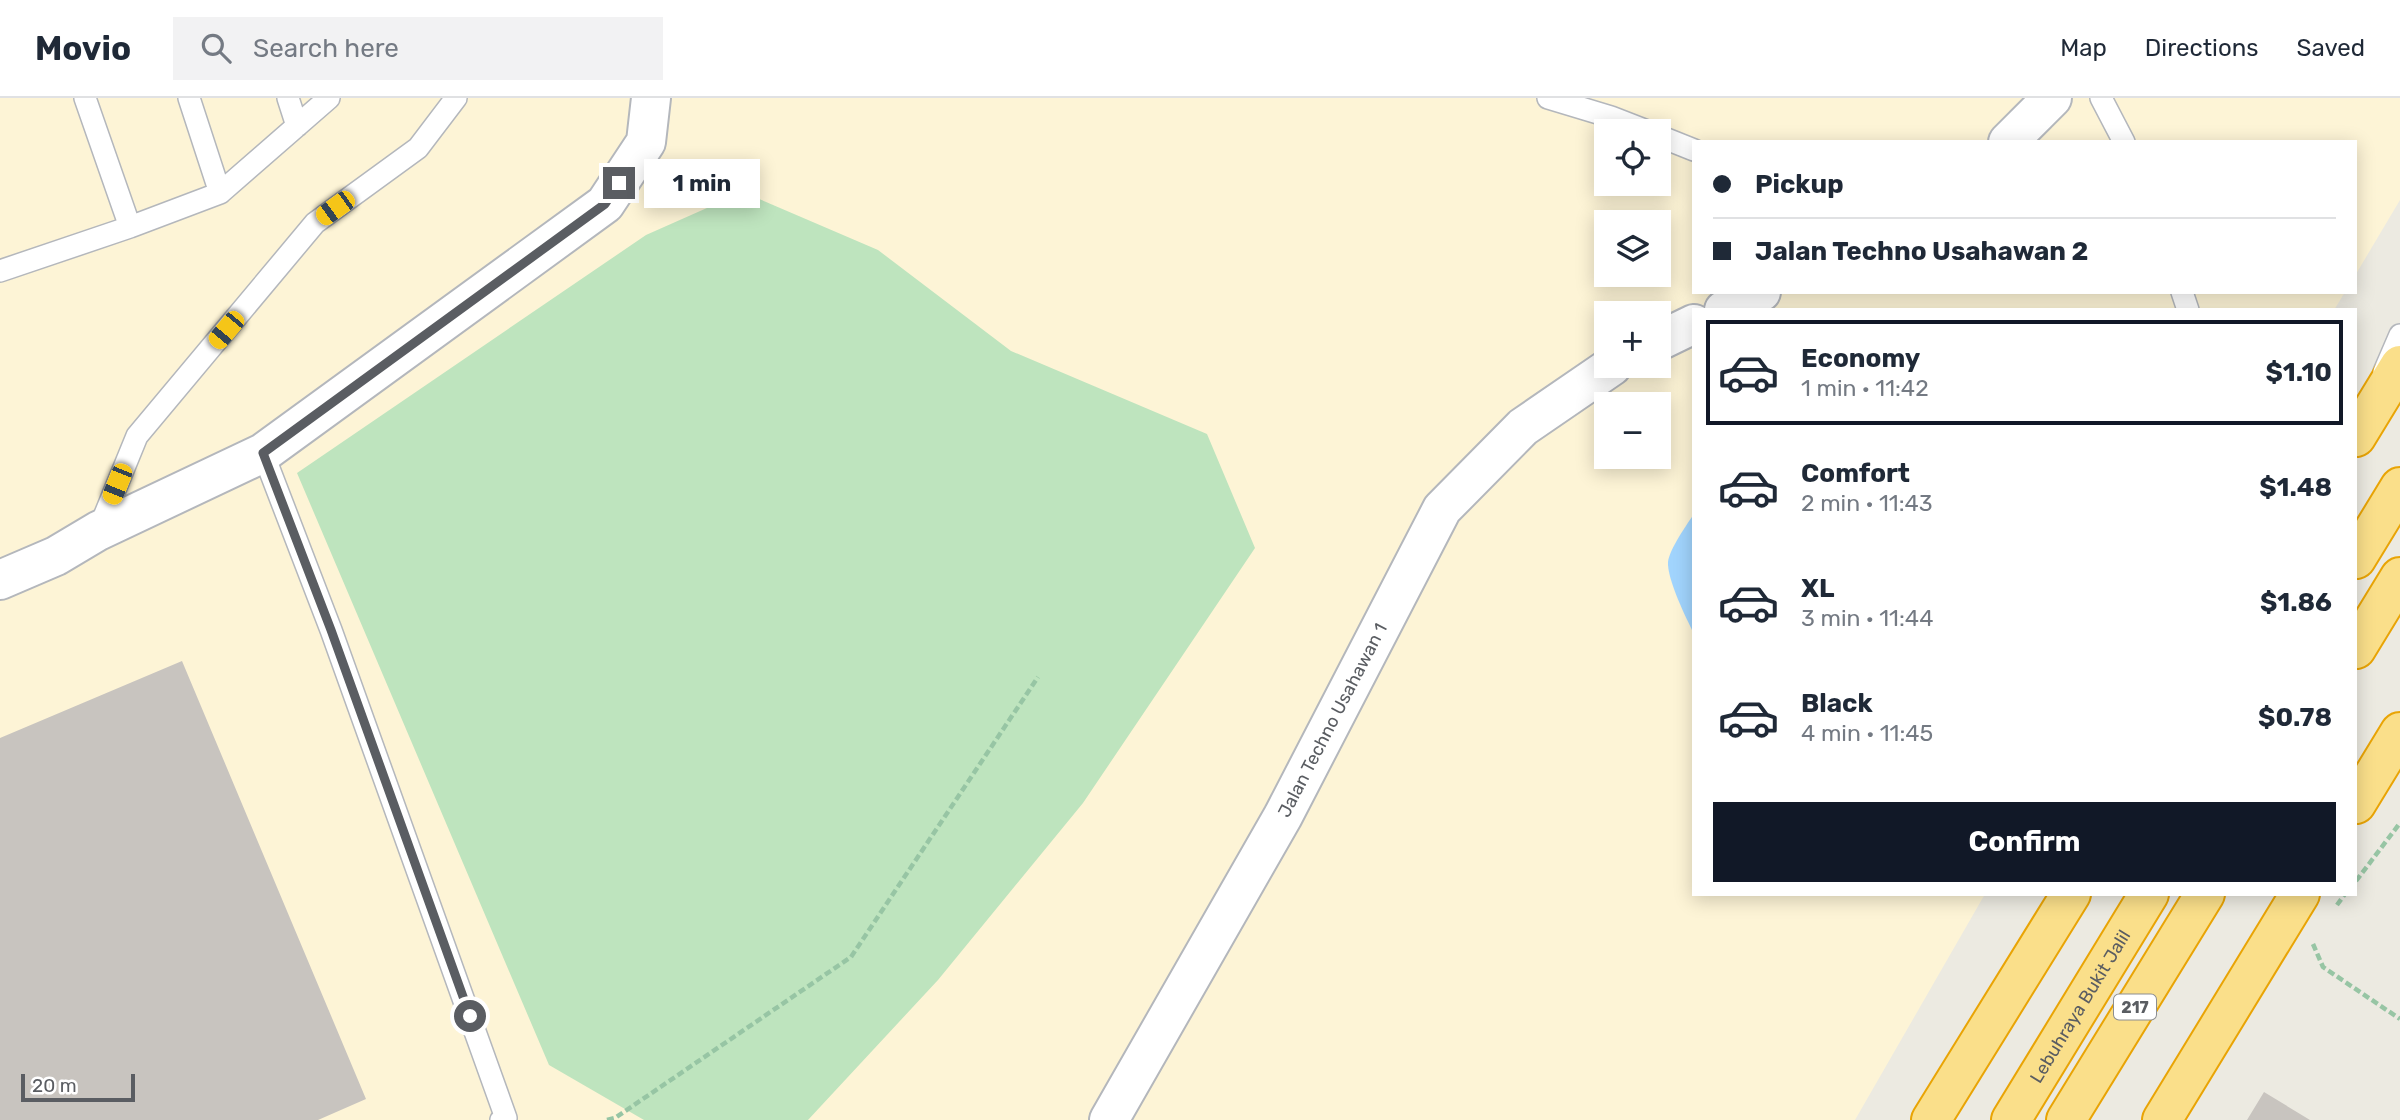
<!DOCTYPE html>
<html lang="en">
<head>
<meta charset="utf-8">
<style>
  :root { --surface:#fff; --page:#f2f2f3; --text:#1f2937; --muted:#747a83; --line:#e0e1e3; --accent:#111827 }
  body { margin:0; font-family:Rubik,sans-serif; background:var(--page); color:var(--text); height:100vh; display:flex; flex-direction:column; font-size:26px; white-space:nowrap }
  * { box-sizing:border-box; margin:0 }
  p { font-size:23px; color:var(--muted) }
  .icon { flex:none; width:38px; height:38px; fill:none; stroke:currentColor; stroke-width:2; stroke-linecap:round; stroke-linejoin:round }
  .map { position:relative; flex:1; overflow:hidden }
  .side { position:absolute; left:1692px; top:210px; width:665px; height:588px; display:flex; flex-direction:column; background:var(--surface); border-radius:0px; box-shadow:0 4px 18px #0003 }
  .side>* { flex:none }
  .top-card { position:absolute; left:1692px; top:42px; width:665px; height:154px; border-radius:0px; box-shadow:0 4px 18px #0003; display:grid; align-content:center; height:154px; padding:0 21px; background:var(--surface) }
  .controls { position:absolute; left:1594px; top:21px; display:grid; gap:14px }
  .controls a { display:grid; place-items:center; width:77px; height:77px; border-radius:0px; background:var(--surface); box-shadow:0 4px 18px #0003; font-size:35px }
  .scale { position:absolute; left:21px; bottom:18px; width:114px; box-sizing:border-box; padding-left:7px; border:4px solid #5a5d62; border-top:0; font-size:19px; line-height:24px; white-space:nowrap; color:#5a5d62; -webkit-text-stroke:5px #fff; paint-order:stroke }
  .end { position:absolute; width:32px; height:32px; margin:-16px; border:9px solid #5a5d62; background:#fff; box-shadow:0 0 0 4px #fff }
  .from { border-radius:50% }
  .bubble { position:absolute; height:49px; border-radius:0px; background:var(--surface); box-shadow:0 4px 18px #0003; font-size:23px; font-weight:700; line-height:49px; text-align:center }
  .car { position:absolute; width:21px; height:42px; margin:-21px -10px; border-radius:9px; box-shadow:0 0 5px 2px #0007; background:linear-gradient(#f5c518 24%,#345 0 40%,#f5c518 0 76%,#345 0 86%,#f5c518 0) }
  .top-card b { display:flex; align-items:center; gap:24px; height:66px; font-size:26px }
  .top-card b+b { border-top:2px solid var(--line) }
  .top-card i { width:18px; height:18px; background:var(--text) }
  ul { padding:12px 0 0; list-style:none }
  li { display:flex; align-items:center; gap:21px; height:105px; margin:0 14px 10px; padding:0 7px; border:4px solid transparent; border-radius:0px }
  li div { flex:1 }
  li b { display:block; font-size:26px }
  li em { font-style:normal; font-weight:700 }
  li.selected { border-color:var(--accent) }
  li>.icon { width:63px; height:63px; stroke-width:1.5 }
  .button { display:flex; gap:14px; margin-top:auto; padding:14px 21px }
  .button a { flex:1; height:80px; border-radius:0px; background:var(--accent); color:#fff; font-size:28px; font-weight:700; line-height:80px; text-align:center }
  header { display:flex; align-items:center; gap:42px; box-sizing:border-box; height:98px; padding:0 35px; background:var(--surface); border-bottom:2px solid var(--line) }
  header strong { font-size:33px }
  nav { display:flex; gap:38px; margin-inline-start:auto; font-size:24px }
  .search { width:490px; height:63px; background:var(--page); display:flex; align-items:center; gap:18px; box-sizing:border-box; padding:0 24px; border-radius:0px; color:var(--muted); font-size:26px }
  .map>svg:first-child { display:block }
</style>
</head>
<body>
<header>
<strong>Movio</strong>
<div class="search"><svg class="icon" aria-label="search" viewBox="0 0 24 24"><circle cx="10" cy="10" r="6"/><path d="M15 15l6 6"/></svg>Search here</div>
<nav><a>Map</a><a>Directions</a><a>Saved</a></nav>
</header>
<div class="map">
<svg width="2400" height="1022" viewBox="0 0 2400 1022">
  <rect width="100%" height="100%" fill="#eceae1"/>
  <!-- commercial -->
  <path fill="#fdf4d6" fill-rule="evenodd" d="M0,0h2400v102l-44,74v-132h-662v150h651l-11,18h-640v584h291l-130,226h-1855zM1606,33h53v53h-53zM1606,124h53v53h-53zM1606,215h53v53h-53zM1606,306h53v53h-53z"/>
  <!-- green -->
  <path fill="#bee4be" d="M743,94l135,58 133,101 196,83 48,114 -172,255 -145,177 -130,140h-164l-95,-55 -252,-592 349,-238z"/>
  <!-- water -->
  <path fill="#a1d4fd" d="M1694,416v120c-8,-16 -27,-55 -26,-72 1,-12 19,-38 26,-48z"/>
  <!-- building -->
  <path fill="#c8c4bf" d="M182,563l184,438 -48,21h-318v-382z
    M2264,994l46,28h-63z"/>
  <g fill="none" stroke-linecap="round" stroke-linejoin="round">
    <!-- lane casing -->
    <g stroke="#b4b7bc" stroke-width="24">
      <path id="lane" d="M85,0l45,129
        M189,0l31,95
        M288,0l9,28
        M1548,0l63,19 36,14
        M2101,0l23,44
        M1659,38l35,14
        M0,173l130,-44 90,-34 109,-95
        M2182,194l6,18
        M2384,274l16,-37
        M263,355l68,177 175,488 -5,2
        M99,431l38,-93 178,-213 103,-75 38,-50"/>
    </g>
    <!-- street casing -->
    <g stroke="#b4b7bc" stroke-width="42">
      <g id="street">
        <path d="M2008,44l44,-44"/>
        <path d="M1724,212l37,-18"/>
        <path d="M1659,243l35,-17"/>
        <path d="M0,482l56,-24 42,-25 165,-78 342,-249 41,-62 5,-44"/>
        <path id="s1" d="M1109,1022l174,-304 159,-307 81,-82 89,-61"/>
      </g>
    </g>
    <!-- highway casing -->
    <g stroke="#e9a405" stroke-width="42">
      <g id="highway">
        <path d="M2356,339l44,-72"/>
        <path d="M2356,461l44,-72"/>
        <path d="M2356,551l44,-72"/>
        <path d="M2356,706l44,-72"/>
        <path d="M1931,1022l140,-226"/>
        <path id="s2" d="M2011,1022l138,-226"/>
        <path d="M2066,1022l139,-226"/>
        <path d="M2162,1022l138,-226"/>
      </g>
    </g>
    <!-- path -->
    <path stroke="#97c5a4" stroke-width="4.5" stroke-dasharray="7 3.5" stroke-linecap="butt" d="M2356,783l44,-58
      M2337,807l8,-11
      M2313,846l10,23 77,52
      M607,1022l8,-2 236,-161 187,-280"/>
    <!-- lane -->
    <use href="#lane" stroke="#fff" stroke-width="21"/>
    <!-- street -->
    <use href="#street" stroke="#fff" stroke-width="38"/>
    <!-- highway -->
    <use href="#highway" stroke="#fadf8a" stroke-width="38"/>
  </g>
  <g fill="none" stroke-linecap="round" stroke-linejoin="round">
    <!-- route -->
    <path stroke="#5a5d62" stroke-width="9" d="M470,918l-139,-386 -68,-177 342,-249 14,-21"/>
  </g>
  <g text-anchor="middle" stroke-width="5" stroke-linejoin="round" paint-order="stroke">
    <!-- shield labels -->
    <rect fill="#fff" stroke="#8c8e91" stroke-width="2" x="2114" y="896.5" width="42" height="25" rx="5"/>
    <g font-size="16" font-weight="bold" fill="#5a5d62">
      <text x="2135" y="915">217</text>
    </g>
    <!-- street labels -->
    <g font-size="18" fill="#5a5d62" stroke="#fff">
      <text dy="6" stroke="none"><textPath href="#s1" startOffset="458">Jalan Techno Usahawan 1</textPath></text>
      <text dy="6" stroke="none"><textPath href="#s2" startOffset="133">Lebuhraya Bukit Jalil</textPath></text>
    </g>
  </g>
</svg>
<div class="controls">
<a><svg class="icon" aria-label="locate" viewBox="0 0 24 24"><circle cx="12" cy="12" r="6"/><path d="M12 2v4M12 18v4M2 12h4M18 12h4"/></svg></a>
<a><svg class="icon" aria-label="layers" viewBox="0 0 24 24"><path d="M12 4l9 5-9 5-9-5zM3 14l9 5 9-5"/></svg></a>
<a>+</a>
<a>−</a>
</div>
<div class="scale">20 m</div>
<i class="end from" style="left:470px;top:918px"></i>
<i class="end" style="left:619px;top:85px"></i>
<div class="bubble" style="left:644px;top:61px;width:116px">1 min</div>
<i class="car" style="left:335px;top:110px;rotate:234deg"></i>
<i class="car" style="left:226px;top:232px;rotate:220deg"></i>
<i class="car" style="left:117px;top:386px;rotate:202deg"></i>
<div class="top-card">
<b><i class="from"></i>Pickup</b>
<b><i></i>Jalan Techno Usahawan 2</b>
</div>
<section class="side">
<ul>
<li class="selected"><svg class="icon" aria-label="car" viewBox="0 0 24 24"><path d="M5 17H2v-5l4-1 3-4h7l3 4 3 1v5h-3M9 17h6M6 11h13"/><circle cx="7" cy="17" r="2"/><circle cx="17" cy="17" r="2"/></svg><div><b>Economy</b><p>1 min · 11:42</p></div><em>$1.10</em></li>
<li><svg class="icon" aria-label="car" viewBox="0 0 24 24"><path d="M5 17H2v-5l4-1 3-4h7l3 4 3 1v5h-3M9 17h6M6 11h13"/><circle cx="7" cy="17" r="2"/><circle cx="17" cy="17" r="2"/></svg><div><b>Comfort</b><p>2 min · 11:43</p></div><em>$1.48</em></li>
<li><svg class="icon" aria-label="car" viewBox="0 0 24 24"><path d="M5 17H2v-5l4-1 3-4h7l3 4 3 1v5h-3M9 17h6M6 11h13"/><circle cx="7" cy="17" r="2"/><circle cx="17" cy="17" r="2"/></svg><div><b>XL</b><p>3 min · 11:44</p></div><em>$1.86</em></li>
<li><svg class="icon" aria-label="car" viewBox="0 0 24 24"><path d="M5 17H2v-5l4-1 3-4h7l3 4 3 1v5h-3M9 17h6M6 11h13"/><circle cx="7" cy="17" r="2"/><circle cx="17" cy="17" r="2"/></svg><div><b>Black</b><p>4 min · 11:45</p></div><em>$0.78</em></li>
</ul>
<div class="button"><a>Confirm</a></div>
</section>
</div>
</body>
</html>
